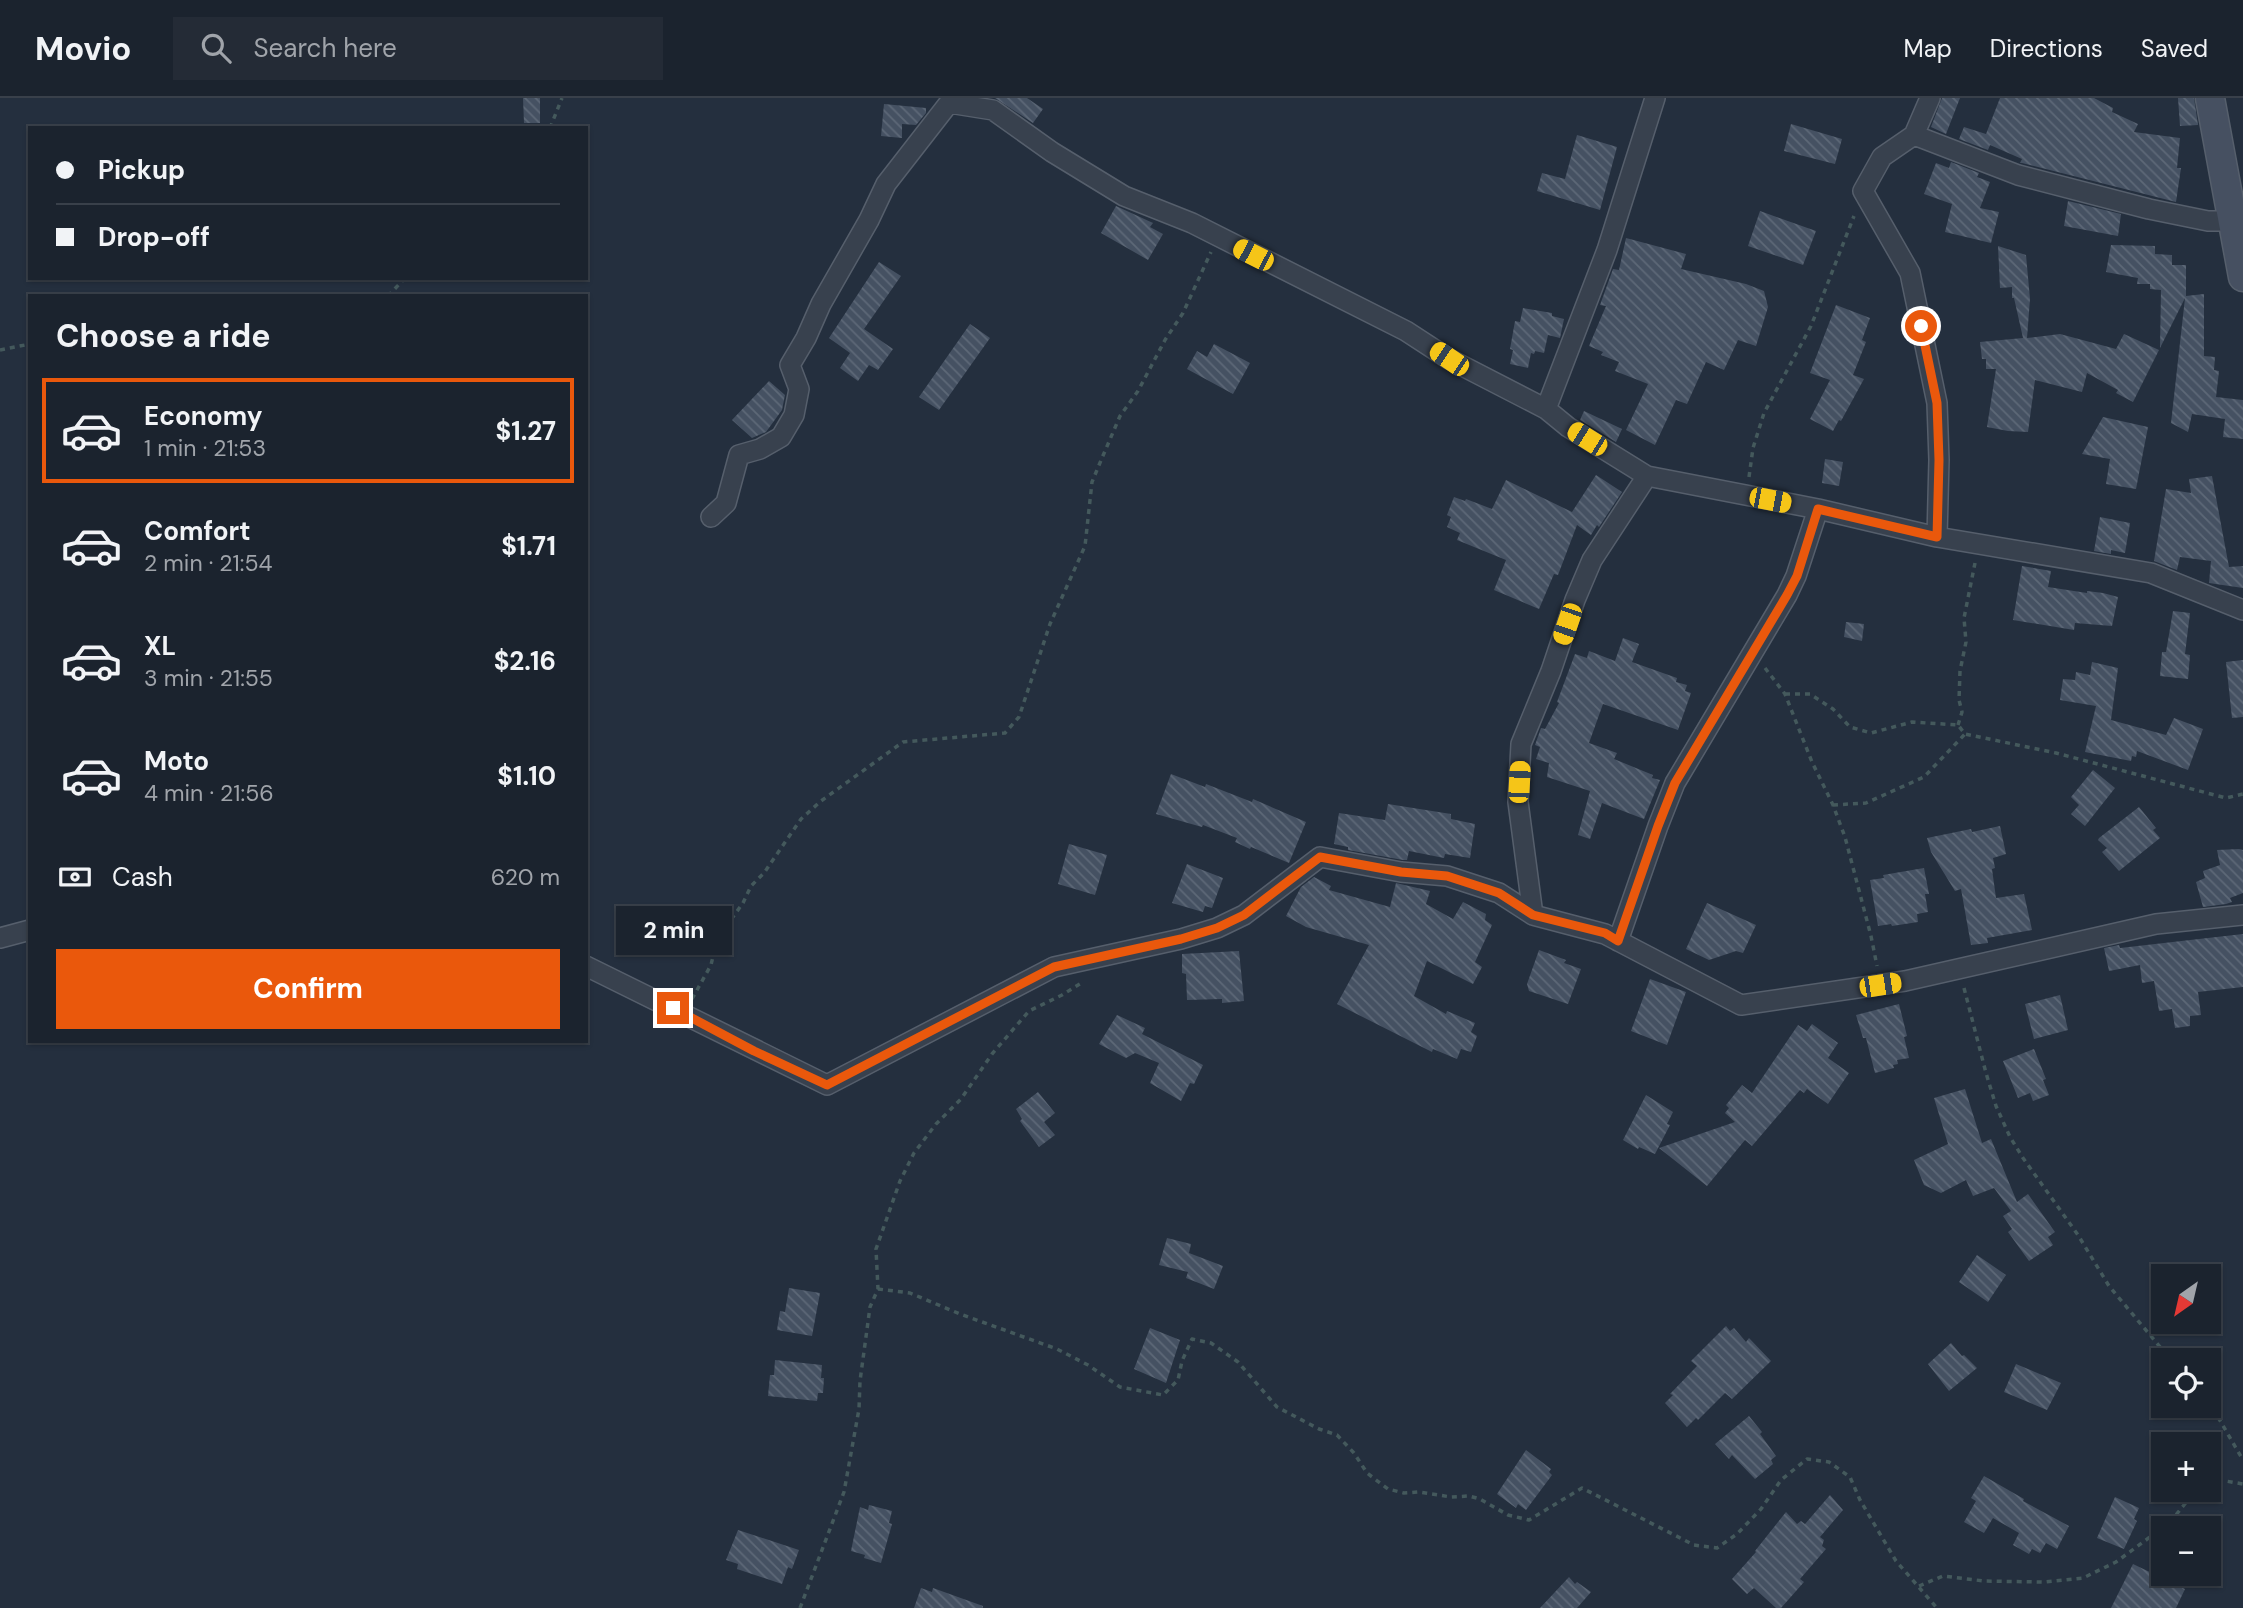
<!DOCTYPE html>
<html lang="en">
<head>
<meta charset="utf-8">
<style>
  :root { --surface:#1b232e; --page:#242b36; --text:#f1f3f6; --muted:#a0a4aa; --line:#39404a; --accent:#ea580c }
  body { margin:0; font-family:"DM Sans",sans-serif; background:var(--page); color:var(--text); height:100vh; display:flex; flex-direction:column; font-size:26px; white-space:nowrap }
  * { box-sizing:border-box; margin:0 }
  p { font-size:23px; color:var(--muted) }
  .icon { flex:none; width:38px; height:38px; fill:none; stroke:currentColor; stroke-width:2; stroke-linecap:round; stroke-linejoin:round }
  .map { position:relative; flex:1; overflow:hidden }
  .panel { position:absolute; left:28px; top:196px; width:560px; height:749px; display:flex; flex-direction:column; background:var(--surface); border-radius:0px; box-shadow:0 2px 5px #0004,0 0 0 2px var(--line) }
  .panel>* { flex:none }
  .hud { position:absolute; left:28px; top:28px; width:560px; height:154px; border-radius:0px; box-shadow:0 2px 5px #0004,0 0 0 2px var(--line); display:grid; align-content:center; height:154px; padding:0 28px; background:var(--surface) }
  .needle { width:46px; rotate:214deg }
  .controls { position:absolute; left:2151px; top:1166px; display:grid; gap:14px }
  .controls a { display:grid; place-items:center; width:70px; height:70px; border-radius:0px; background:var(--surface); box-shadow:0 2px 5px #0004,0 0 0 2px var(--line); font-size:35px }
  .end { position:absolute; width:32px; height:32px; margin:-16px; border:9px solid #ea580c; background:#fff; box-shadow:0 0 0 4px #fff }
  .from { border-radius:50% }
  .bubble { position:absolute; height:49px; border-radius:0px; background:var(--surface); box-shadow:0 2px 5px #0004,0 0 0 2px var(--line); font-size:23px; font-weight:700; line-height:49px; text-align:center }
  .car { position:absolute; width:21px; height:42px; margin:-21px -10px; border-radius:9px; box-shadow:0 0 5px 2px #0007; background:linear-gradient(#f5c518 24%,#345 0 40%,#f5c518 0 76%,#345 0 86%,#f5c518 0) }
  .hud b { display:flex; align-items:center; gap:24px; height:66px; font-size:26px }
  .hud b+b { border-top:2px solid var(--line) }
  .hud i { width:18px; height:18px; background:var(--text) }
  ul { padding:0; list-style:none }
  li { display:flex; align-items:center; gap:21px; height:105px; margin:0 14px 10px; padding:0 14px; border:4px solid transparent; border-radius:0px }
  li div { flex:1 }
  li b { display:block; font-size:26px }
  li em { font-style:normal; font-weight:700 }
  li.current { border-color:var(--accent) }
  li>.icon { width:63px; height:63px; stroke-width:1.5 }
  h2 { padding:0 28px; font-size:32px; line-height:84px }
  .pay { display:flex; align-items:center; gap:18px; height:77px; padding:0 28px; font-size:26px }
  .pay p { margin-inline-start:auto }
  .button { display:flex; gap:14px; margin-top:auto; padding:14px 28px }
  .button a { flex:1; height:80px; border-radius:0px; background:var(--accent); color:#fff; font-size:28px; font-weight:700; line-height:80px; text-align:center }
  header { display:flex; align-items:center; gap:42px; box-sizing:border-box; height:98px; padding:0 35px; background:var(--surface); border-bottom:2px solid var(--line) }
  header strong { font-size:33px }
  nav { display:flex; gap:38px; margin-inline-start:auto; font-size:24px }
  .search { width:490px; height:63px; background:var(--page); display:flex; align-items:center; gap:18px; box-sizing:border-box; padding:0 24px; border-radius:0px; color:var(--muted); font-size:26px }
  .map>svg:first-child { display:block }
</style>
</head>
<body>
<header>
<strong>Movio</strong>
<div class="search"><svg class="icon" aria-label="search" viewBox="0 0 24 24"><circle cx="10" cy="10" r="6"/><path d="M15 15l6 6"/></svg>Search here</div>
<nav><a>Map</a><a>Directions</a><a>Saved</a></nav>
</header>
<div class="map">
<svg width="2243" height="1510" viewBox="0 0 2243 1510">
  <defs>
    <pattern id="building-back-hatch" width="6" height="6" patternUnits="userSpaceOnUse" patternTransform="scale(1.75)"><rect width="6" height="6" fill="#455162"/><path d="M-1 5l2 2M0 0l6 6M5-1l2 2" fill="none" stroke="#5d6877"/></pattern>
  </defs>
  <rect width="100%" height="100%" fill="#242f3e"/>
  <!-- building -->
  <path fill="url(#building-back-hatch)" d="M523,0h17v25h-16z
    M995,0h32l16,11 -10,14z
    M1942,0h18l-14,36 -15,-7z
    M2000,0h94l19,10 -1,4 26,12 -4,8 46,6 -3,30h4l-5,34 -154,-39h-2l2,-4 -32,-14 -2,5 -29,-11 5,-12 22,7z
    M2178,0h16l4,27 -18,1z
    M884,6l42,4v5l-10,12 -14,-1v14l-21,-2z
    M1791,26l51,15 -7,25 -51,-13z
    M1577,37l40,12 -17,63 -63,-19 5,-18 23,6z
    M1951,64l28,11 -2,4 13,5 -10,26 19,4 -8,31 -46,-11 7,-28 -28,-10 12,-31 13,5z
    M2068,103l53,13 -3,22 -54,-10z
    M1116,108l37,17 -3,4 13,7 -15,26 -47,-27z
    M1760,113l56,20 -13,34 -55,-19z
    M1626,140l60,16 -5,15 65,15 18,7 4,16 -12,39 -18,-6 -14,30 -18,-8 -19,42 -11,-4 -21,45 -29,-15 22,-46 -33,-13 4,-9 -18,-7 2,-3 -14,-6 17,-40 -6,-1 13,-36 6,1z
    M2111,147l44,1v8l17,1v10h14v31l18,-2v62l11,1 -1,13 5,1 -3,26 27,3v39l-20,-2 2,-18 -33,-5 -4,18 -17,-9 14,-125 -25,50 1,-58 -11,-1v-5h-13l1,-6 -32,-6z
    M1998,148l28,9 4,44 -3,39 33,-4 56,15 8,-15 35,16 -26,52 -17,-9 2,-3 -31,-17 -5,19 -47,-12 -7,52 -20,-1 -21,-4 9,-58h-10v-10h-4l-2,-17 43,-4 -9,-40h-2v-11l-12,1z
    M879,164l22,14 -37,53 29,20 -15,21 -9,-5 -11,16 -18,-13 10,-15 -21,-15z
    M1836,207l34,13 -8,22 4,2 -13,33 11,4 -23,42 -2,-1 -6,11 -23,-12 20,-39 -20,-7z
    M1523,210l29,5v3l12,3 -4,19 -12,-3 -4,18 -9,-2 -1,3 -3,-1 -3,15 -18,-4 3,-14 -3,-1 5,-28 5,1z
    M970,226l20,14 -51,72 -20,-13z
    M1214,246l36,19 -17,31 -46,-25 10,-18 10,6z
    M769,283l16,14 -3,15 -16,22 -14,6 -20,-18z
    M1584,313l38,18 -6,13 -36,-22z
    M2103,319l45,10 -12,62 -30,-5 4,-25 -28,-5z
    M1825,361l18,3 -4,24 -17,-3z
    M1596,377l26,17 -23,35 -2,-2 -6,10 -14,-10 -19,50 -4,-1 -15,35 -45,-19 12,-30 -49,-20 3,-7 -13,-6 4,-10 -4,-2 7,-18 11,4 1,-2 26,10 14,-29 66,32z
    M2212,378l17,91 14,-1v22l-34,-5 2,-22 -31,-4 -3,13 -23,-9 12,-72 25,4 -2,-14z
    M2100,419l30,6 -5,30 -14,-3v4l-17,-3z
    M2022,468l29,5 -3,16 39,6v-2l16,2 15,4 -6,29 -37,-3 -1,7 -61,-10z
    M2173,513l17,2 -5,41 5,1 -2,24 -28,-3 2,-24h4z
    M1846,524l18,2 -2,17 -18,-4z
    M1623,540l16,6 -7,18 45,16 -1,4 11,3 -2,6 6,2 -13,37 -75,-26 -14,39 28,10 -3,6 39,16 -1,3 8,2 -16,39 -42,-16 -12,36 -12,-4 12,-44 -43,-14 2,-14 -13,-4 4,-12 -5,-2 6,-17 4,1 14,-26 -2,-1 18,-48 12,4 2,-7 26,10z
    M2243,562v57l-11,1 -6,-56z
    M2092,564l26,6 -7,52 55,15 8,-17 29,11 -15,41 -51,-19 -1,6 -4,-1 -1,5 -46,-9 11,-46 -36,-6 3,-21 12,1 1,-8 14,3z
    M2093,672l22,18 -30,38 -14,-12 8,-9 -8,-8z
    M1171,676l34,13 1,-3 46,18 1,-3 53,23 -17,41 -38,-16 -1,2 -15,-7 2,-4 -34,-13 -1,2 -46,-13z
    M1388,706l63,10v5l24,5 -5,34 -25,-4 -1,4 -35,-7 -2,9h-4l-55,-10v-3l-14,-3 5,-31 46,7z
    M2139,709l17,21 -3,2 7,8 -41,33 -17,-19 5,-4 -9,-8 1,-2z
    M2000,728l6,28 -13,4 2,10 -3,1 4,29 28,-4 8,36 -45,8 1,5 -17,2 -10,-56 -6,2 -24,-39 -4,-14 44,-9 1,3z
    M1069,746l38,11 -12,40 -37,-11z
    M2239,751l4,1v43l-13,5 2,4 -6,2 -23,3 -7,-25 9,-4 -2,-7 17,-6 -3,-15z
    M1187,766l36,14 -11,30 -7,-2 -2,6 -31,-9z
    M1924,770l5,26h-4l3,18 -11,2 1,8 -26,4 -1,-2 -13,2 -8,-46 14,-2 -1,-3z
    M1314,779l17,9 -2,4 61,17 6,-24 34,8 -4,13 27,15 10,-17 23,12 -1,6 7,5 -17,37 7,5 -9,17 -46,-23 -13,35 32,18 1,-3 28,12 -4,9 6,4 -6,16 -10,-3 -4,10 -24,-10 -1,3 -95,-48 32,-59 -63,-18 -20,-11 15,-29z
    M1707,805l49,22 -13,28 -7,-2 -27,9 -23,-11z
    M2243,836v53l-45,5 3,23 -11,1v10l-15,2 -3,-19 -13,2 -5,-30 -12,2 -2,-18 -31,6 -5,-23 15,-3 1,3z
    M1539,852l27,10 -2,3 17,6 -13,35 -39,-13 -2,-7z
    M1239,853l5,50 -22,2v-4l-35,1 -1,-26 -4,-1v-19z
    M1650,881l36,13 -19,53 -36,-14z
    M2060,897l8,35 -34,9 -9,-35z
    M1899,906l8,32 -3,1 5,21 -12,2 1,4 -5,1 1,3 -19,5 -9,-35h-3l-7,-23z
    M1117,917l28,13 -3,6 61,31 -9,19 -4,-1 -9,18 -31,-18 9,-20 -24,-10 -9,5 -27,-14z
    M1812,926l26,19 -10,15 21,15 -21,31 -21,-15 -3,4 -4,-3 -48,56 -7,-6 -38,46 -48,-38 76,-26 -10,-9 4,-5 -3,-3 16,-20 10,8 46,-68 9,6z
    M2034,951l12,30 -3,1 6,15 -16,6 -3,-8 -12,5 -15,-37z
    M1965,991l17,54 9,-4 26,63 11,-8 27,38 -7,5 5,8 -24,16 -21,-29 4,-3 -9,-13 8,-5 -17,-23 -21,8 -7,-16 -25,13 -17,-8 -10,-25 34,-16 -14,-46z
    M1038,994l17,21 -11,9 11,13 -16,12 -19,-26 2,-2 -6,-10z
    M1646,997l27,17 -6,12 3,1 -15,29 -16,-7 -1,2 -15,-9z
    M1167,1140l24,6 -2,9 34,13 -9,23 -28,-11 2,-6 -29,-7z
    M1977,1157l29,20 -18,27 -29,-20z
    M789,1190l31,5 -8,43 -35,-6 3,-19 5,1z
    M1726,1228l4,5 4,-3 12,14 3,-4 22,23 -39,38 -7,-6 -27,27 -2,-2 -9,9 -22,-24 8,-8 -3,-1 27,-28 -6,-5z
    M1150,1230l30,12 -14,43 -32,-14z
    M1951,1245l11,13 2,-1 13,13 -28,23 -21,-27z
    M775,1262l47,5 -1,13h3l-1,15h-5l-1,8 -49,-5 2,-21h4z
    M2016,1266l45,19 -14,27 -43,-18z
    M1749,1318l13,16 -2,2 16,22 -5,4 2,4 -18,15 -23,-24 -3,4 -14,-15z
    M1526,1352l25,19 -2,3 3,3 -26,35 -8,-6 -2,4 -19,-14z
    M1984,1378l40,23 -1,2 46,25 -12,23 -11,-6 -6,10 -8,-4 -3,5 -16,-9 6,-12 -26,-15 -9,15 -20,-11 12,-21 -5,-3z
    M1830,1397l13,15 -23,27 4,3 -2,6 4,3 -26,30 4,3 -23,26h-5l-22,-20 -7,6 -15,-15 24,-27 -1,-1 31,-39 11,12 4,-3 4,3z
    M2115,1399l24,11 -5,11 3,2 -13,28 -27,-11z
    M869,1407l23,6 -3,12 3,1 -11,39 -17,-5 1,-3 -14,-4 9,-44 8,3z
    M738,1432l61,20 -7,19 -4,-2 -6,17 -45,-15 1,-5 -12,-4z
    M2133,1466l52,25 -9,19h-65z
    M1569,1479l6,7 2,-2 14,10 -14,16h-37z
    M921,1490l11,4 1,-4 50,18v2h-69z"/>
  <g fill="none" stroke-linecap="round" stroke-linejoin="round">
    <!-- street casing -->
    <g stroke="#565f6c" stroke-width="22">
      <path id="street" d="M1914,37l16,-37
        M1546,311l61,-159 48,-152
        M711,419l15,-14 13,-48 21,-6 21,-12 13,-22 5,-26 -9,-24 16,-27 15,-34 48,-84 17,-36 63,-81 44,7 59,42 72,44 68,27 214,108 43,28 97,50 22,18 79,49 171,33 119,28 214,36 92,37
        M1937,439l2,-77 -2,-57 -27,-130 -47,-82 19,-34 32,-22 104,40 131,34 59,12h25
        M1533,817l-15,-113 3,-58 30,-73 24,-71 17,-40 55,-84
        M0,840l30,-8
        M1618,843l40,-115 17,-43 112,-188 9,-19 22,-67
        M586,868l241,119 227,-118 127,-28 36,-11 27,-13 76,-58 81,15 46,4 52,17 34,22 72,19 136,71 164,-24 251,-57 87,-9"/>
    </g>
    <!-- secondary casing -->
    <g stroke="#565f6c" stroke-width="31">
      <path id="secondary" d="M2210,0l33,179"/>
    </g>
    <!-- path -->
    <path stroke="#44595c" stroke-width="3.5" stroke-dasharray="5 5" stroke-linecap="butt" d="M550,30l12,-30
      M388,198l17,-18
      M0,252l30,-6
      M1749,379l4,-29 11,-35 47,-87 43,-110
      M1765,570l20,26 27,68 21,43 12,32 26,99 6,30
      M1785,596h25l23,15 17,18 21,6 41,-11 46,3 7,9 91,19 170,45 17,-4
      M1958,627l4,-13 -3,-12 1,-29 6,-29 -2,-24 11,-55
      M1833,707l33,-2 58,-26 41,-43
      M1964,890l22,85 10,33 14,31 13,21 55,77 31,51 62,74
      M692,901l19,-34 6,-26 26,-36 8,-17 13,-13 37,-54 20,-18 82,-59 102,-9 14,-16 31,-93 35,-78 7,-64 10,-24 18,-42 18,-25 27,-51 18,-27 28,-61
      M878,1191l32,4 50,21 97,35 31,16 32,22 43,8 15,-15 4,-19 10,-22 19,4 27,19 39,45 42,22 18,6 17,18 13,20 21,16 16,4 15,-1 32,5 18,-1 11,3 28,16 21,5 53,-32 112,57 23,3 20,-14 24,-25 20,-29 26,-21 22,3 21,15 10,23 36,61 41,47
      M2208,1302l35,60
      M2208,1380l35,6
      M1919,1488l24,-10 41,5 60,1 39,-4 33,-16 30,-22 25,-19 26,-32
      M800,1510l44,-116 15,-83 1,-28 10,-74 8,-18 -2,-40 24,-68 14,-28 22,-29 25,-25 31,-45 37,-43 33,-16 21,-13"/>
    <!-- street -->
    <use href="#street" stroke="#38414e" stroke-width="19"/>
    <!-- secondary -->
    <use href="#secondary" stroke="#465061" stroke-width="28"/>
  </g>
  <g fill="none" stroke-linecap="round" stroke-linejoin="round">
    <!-- route -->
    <path stroke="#ea580c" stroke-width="9" d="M673,910l81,43 73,34 227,-118 127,-28 36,-11 27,-13 76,-58 81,15 46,4 52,17 34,22 72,18 13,8 40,-115 17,-43 112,-188 10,-19 21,-67 119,28 2,-77 -2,-57 -16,-77"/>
  </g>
</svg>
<div class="controls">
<a><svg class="needle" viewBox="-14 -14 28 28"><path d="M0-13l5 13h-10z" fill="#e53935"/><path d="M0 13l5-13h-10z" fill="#a0a4aa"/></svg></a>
<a><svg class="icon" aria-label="locate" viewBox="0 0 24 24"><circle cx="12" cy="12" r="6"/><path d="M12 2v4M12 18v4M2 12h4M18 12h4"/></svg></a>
<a>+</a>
<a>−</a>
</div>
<i class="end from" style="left:1921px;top:228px"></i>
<i class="end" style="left:673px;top:910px"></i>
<div class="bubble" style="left:616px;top:808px;width:116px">2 min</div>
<i class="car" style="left:1253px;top:157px;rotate:297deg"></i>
<i class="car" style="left:1449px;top:261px;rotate:304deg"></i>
<i class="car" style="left:1587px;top:341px;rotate:302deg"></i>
<i class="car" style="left:1770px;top:402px;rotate:101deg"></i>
<i class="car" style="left:1567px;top:526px;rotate:199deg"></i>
<i class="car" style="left:1519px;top:684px;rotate:3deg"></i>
<i class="car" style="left:1880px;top:887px;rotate:81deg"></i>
<div class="hud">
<b><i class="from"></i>Pickup</b>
<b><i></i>Drop-off</b>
</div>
<section class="panel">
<h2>Choose a ride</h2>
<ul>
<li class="current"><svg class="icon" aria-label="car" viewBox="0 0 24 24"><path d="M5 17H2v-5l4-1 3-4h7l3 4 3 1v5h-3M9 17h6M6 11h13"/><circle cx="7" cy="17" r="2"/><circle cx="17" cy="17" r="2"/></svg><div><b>Economy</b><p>1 min · 21:53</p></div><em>$1.27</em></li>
<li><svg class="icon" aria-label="car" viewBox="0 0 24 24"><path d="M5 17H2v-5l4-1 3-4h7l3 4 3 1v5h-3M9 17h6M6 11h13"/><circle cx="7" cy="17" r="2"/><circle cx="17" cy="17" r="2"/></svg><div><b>Comfort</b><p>2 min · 21:54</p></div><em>$1.71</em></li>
<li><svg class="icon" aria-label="car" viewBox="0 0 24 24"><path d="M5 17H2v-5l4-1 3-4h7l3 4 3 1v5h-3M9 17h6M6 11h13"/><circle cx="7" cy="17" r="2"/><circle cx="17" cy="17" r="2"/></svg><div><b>XL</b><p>3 min · 21:55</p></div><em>$2.16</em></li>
<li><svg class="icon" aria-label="car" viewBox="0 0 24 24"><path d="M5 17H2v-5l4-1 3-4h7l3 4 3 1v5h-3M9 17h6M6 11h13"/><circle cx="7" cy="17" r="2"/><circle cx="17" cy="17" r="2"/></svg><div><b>Moto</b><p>4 min · 21:56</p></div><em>$1.10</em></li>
</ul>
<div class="pay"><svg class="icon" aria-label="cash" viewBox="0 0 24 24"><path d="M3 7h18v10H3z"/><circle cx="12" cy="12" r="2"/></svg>Cash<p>620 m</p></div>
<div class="button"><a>Confirm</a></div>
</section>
</div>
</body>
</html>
